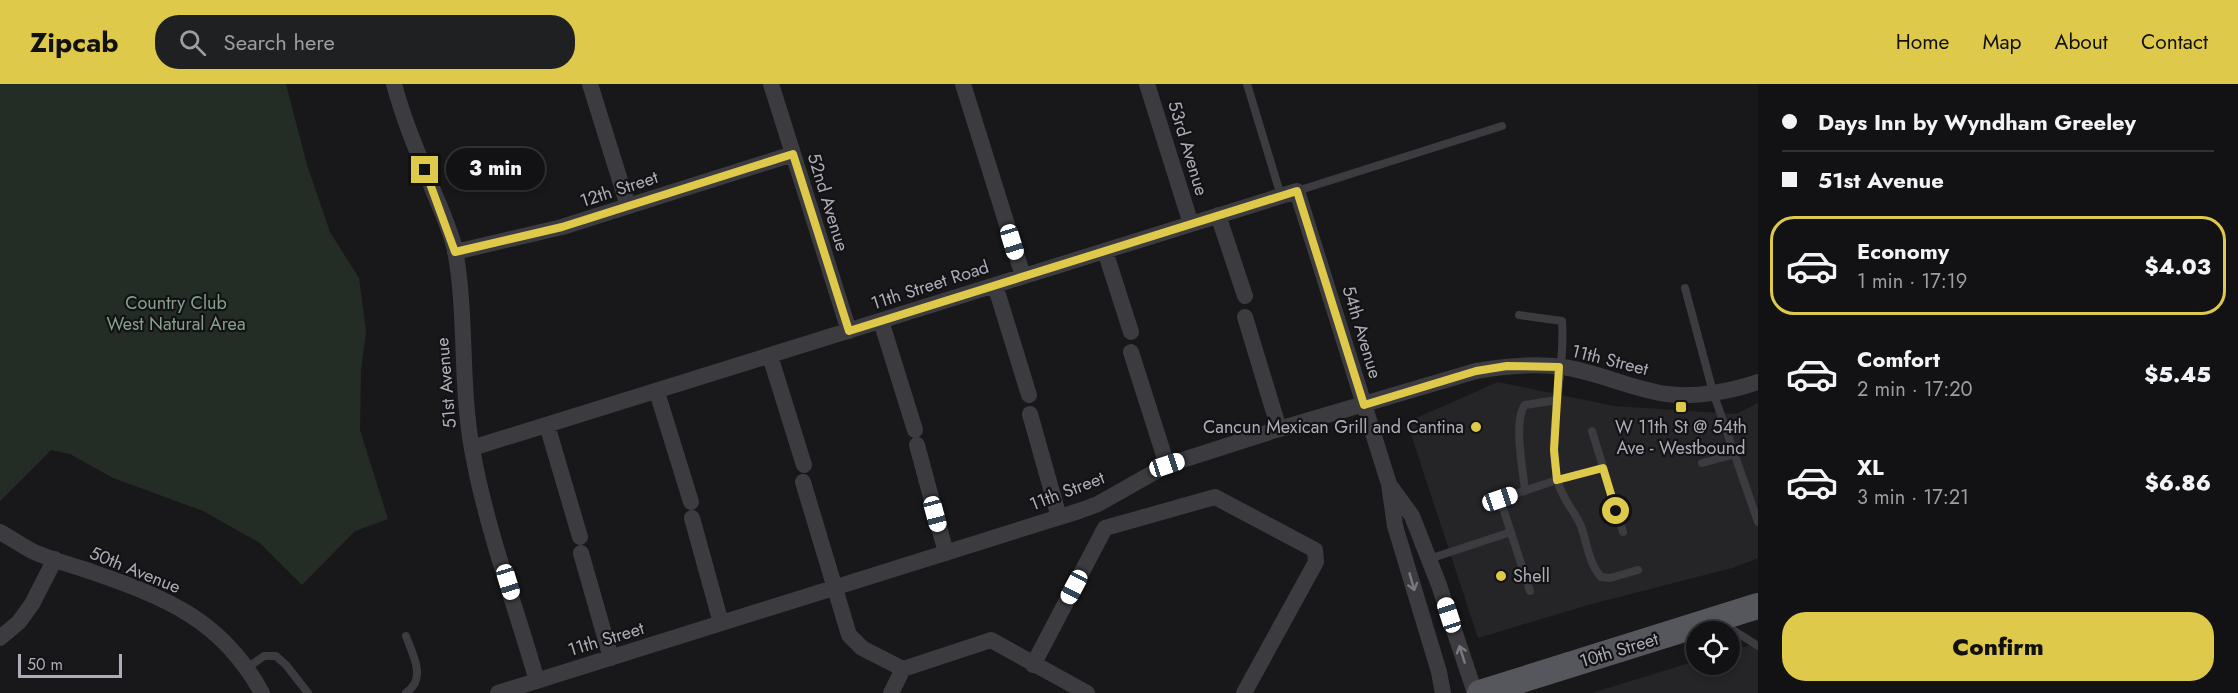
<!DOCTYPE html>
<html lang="en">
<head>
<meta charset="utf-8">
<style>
  :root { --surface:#121214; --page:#1f2022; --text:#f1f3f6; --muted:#9c9ea0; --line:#313234; --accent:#dfc94b }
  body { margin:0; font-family:Jost,sans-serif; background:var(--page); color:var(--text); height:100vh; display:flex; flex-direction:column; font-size:22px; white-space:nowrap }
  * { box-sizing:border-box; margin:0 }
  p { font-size:20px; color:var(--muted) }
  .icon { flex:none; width:33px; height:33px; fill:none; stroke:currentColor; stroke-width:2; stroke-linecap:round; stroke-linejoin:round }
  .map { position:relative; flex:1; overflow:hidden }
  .side { display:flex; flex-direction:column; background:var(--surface); width:480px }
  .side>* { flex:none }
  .guide { display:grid; align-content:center; height:132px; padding:0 24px; background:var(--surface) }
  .tools { position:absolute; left:1686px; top:537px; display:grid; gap:12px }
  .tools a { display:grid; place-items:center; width:54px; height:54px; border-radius:50%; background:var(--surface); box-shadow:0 3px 9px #0003,0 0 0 2px var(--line); font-size:30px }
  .scale { position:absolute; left:18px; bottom:15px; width:104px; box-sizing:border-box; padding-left:6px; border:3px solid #acadb8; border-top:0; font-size:16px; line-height:21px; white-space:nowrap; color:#acadb8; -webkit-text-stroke:4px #131315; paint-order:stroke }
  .end { position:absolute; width:27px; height:27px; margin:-14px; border:8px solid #dfc94b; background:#111; box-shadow:0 0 0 3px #111 }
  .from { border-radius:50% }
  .bubble { position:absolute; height:42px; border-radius:21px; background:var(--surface); box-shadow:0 3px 9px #0003,0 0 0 2px var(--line); font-size:20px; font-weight:800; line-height:42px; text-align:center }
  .car { position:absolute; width:18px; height:36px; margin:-18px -9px; border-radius:8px; box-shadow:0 0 4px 2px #0007; background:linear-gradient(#fff 24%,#345 0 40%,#fff 0 76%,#345 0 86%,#fff 0) }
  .guide b { display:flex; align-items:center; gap:21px; height:57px; font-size:22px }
  .guide b+b { border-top:2px solid var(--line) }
  .guide i { width:15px; height:15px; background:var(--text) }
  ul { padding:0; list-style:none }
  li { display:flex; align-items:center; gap:18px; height:99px; margin:0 12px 9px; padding:0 12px; border:3px solid transparent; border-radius:24px }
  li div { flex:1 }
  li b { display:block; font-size:22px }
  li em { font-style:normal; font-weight:800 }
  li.current { border-color:var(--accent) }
  li>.icon { width:54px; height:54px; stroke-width:1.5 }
  .button { display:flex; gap:12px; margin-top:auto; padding:12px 24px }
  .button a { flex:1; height:69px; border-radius:24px; background:var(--accent); color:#111; font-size:24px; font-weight:800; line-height:69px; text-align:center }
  header { display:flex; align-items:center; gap:36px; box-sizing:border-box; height:84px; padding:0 30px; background:var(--accent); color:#111 }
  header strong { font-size:28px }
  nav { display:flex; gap:33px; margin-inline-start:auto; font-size:21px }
  .search { width:420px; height:54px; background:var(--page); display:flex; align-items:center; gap:15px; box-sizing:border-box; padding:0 21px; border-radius:24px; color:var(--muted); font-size:22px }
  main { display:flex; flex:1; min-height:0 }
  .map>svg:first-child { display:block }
</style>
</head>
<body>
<header>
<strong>Zipcab</strong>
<div class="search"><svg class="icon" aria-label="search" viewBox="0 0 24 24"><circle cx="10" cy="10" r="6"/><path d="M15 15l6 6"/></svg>Search here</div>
<nav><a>Home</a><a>Map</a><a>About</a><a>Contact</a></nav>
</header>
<main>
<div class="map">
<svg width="1758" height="609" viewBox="0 0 1758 609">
  <rect width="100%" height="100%" fill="#18181a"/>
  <!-- built -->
  <path fill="#252427" d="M1498,298l116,24 122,8 22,-11v155l-26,10 -144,37 -110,33 -71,-216z
    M1758,559v50h-166l104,-32v3h34v-13z"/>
  <!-- green -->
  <path fill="#242c26" d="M0,0h286l21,81 23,67 29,46 7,53 -5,40 -1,59 28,89 -33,12 -53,54 -42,-42 -57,-32 -90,-33 -43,-24 -19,-4 -51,51z"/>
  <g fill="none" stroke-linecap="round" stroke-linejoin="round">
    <!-- service -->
    <path stroke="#3c3b40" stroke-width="8" d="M1247,0l34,112
      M1297,107l205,-65
      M1685,204l28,104 45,130
      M1519,231l43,6c4,50 -16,113 -4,161 4,17 16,28 23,44 6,17 8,38 20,51l9,1 28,-8
      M1592,347l31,101
      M1702,379l33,-9
      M1525,407c-2,-21 -12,-71 0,-86l32,-5
      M1429,475l82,-27
      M1530,507l-30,-92 57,-19 46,-12
      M1722,539l36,23
      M247,584l17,-12h12l10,9 22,28
      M406,609c21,-15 7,-37 0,-57"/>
    <!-- minor -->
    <path stroke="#3c3b40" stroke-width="16" d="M394,0c10,38 26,74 41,111 7,17 16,37 20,55 12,65 5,133 17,199 14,79 43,155 65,232
      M590,0l38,122
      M771,0l78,247
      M963,0l60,192
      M1147,0l44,140
      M1218,131l27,81
      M1105,167l26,81
      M455,168l107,-25 231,-73
      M995,201l34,110
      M1245,233l34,112
      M881,237l34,109
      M1131,268l36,113
      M770,272l34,109
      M657,308l34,110
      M1030,330l29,103
      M547,341l33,112
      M917,361l29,108
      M472,364l825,-257 92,293 6,42 44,146 4,21
      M803,398l46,153 13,13 41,21
      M1391,403l21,29 27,69 36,108
      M692,434l29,105
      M0,448c11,6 21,13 32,19 19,9 40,14 60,21 75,26 130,48 170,121
      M581,469l30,105
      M0,554l19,-16 13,-18 23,-45
      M1033,581l72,-137 110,-31 100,53 1,12 -72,131
      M498,609l581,-182 19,-7 69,-39 112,-36 197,-58c29,-5 58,-8 87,-4 35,5 68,22 104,27 29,4 64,-3 91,-12
      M891,609l12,-24 88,-29 96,53"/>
    <!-- primary -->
    <path stroke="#56565d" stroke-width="26" d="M1480,609l278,-87"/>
  </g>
  <!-- one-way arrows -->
  <defs><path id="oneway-shaft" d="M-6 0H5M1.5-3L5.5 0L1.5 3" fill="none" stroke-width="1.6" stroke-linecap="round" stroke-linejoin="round" transform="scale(1.5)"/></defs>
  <g stroke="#7a7a82">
    <use href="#oneway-shaft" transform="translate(1412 498) rotate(74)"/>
    <use href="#oneway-shaft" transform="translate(1462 570) rotate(-108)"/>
  </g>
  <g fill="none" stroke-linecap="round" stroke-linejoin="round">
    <!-- route -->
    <path stroke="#dfc94b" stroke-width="8" d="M425,86l30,82 107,-25 231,-73 56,177 448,-140 67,214 112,-34 31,-5 52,1 -5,83 3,30 46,-12 13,43"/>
  </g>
  <!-- markers -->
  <g fill="#dfc94b" stroke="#131315" stroke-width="2">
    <rect x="1675" y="317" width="12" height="12" rx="3"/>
    <circle cx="1476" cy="343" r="6"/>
    <circle cx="1501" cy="492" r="6"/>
  </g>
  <g text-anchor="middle" stroke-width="4.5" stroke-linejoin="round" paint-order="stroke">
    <!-- street labels -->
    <g font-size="18" fill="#acadb8" stroke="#131315">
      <text transform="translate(1188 64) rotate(73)" y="6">53rd Avenue</text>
      <text transform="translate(619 105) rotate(-18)" y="6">12th Street</text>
      <text transform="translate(828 118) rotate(73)" y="6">52nd Avenue</text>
      <text transform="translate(930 201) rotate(-18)" y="6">11th Street Road</text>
      <text transform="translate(1362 248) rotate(73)" y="6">54th Avenue</text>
      <text transform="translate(1610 276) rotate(14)" y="6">11th Street</text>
      <text transform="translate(446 299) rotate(-95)" y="6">51st Avenue</text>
      <text transform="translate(1067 407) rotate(-21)" y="6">11th Street</text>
      <text transform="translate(135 486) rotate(22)" y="6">50th Avenue</text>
      <text transform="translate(606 555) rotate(-17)" y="6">11th Street</text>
      <text transform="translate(1619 566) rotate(-17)" y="6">10th Street</text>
    </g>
    <!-- park labels -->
    <g font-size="18" fill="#85a18c" stroke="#131315">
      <text x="176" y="225">Country Club<tspan x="176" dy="21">West Natural Area</tspan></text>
    </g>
    <!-- poi labels -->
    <g font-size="18" fill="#acadb8" stroke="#131315" text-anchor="end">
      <text x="1464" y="349">Cancun Mexican Grill and Cantina</text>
      <text x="1681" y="349" text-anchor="middle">W 11th St @ 54th<tspan x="1681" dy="21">Ave - Westbound</tspan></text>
      <text x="1513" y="498" text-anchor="start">Shell</text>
    </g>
  </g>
</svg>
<div class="tools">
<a><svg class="icon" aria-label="locate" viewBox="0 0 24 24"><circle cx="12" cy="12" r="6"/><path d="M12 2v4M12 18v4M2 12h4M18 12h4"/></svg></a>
</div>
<div class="scale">50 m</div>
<i class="end from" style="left:1616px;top:427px"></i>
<i class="end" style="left:425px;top:86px"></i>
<div class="bubble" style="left:446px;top:64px;width:99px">3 min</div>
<i class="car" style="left:1012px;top:158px;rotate:163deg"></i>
<i class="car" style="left:1167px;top:381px;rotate:72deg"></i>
<i class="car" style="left:1500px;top:415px;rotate:71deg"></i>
<i class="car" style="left:935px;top:430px;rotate:165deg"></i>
<i class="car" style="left:508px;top:498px;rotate:163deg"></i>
<i class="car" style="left:1074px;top:503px;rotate:208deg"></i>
<i class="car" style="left:1449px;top:531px;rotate:342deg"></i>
</div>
<section class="side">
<div class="guide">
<b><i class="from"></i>Days Inn by Wyndham Greeley</b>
<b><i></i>51st Avenue</b>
</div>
<ul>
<li class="current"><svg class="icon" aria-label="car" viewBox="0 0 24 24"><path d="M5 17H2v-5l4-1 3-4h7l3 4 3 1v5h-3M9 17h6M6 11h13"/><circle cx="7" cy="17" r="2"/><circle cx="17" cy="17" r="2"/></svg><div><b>Economy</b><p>1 min · 17:19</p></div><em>$4.03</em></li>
<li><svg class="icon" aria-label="car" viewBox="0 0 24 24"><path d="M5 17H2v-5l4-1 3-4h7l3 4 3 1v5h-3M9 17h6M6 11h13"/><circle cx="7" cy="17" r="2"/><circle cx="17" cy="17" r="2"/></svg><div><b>Comfort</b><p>2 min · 17:20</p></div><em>$5.45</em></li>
<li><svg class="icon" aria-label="car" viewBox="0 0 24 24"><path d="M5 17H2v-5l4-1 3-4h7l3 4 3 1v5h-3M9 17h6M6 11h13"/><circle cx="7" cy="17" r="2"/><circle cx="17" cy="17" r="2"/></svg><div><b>XL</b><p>3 min · 17:21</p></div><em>$6.86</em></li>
</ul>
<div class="button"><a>Confirm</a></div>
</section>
</main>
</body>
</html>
